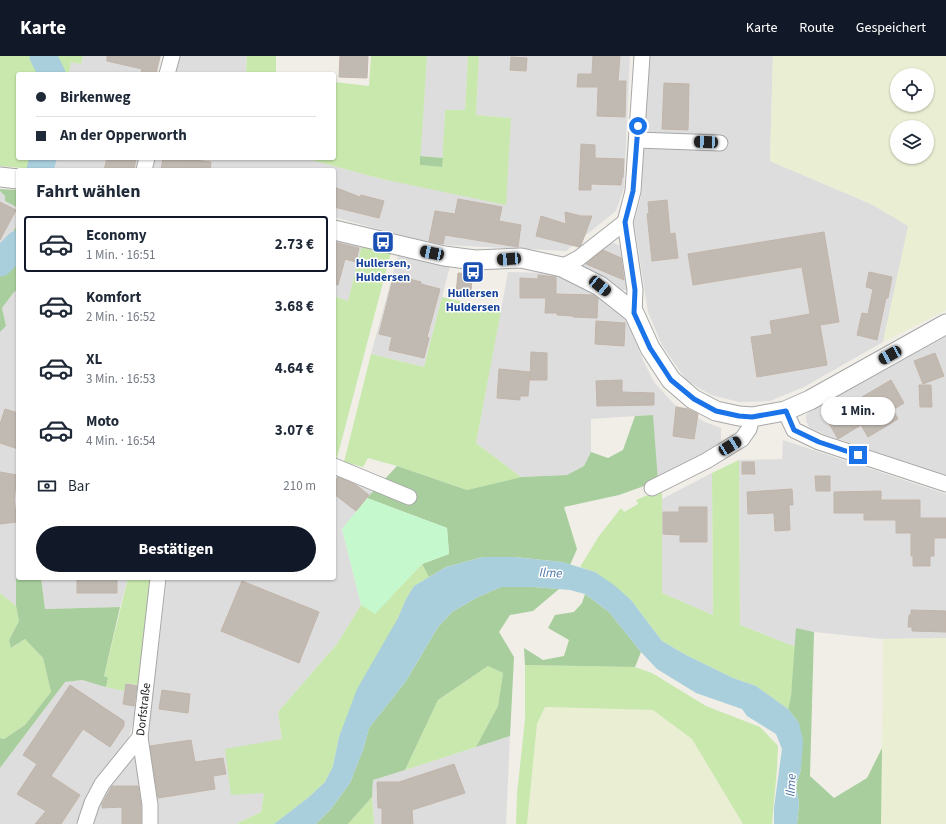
<!DOCTYPE html>
<html lang="de">
<head>
<meta charset="utf-8">
<style>
  :root { --surface:#fff; --page:#f2f2f3; --text:#1f2937; --muted:#747a83; --line:#e0e1e3; --accent:#111827 }
  body { margin:0; font-family:"Source Sans 3",sans-serif; background:var(--page); color:var(--text); height:100vh; display:flex; flex-direction:column; font-size:15px; white-space:nowrap }
  * { box-sizing:border-box; margin:0 }
  p { font-size:13px; color:var(--muted) }
  .icon { flex:none; width:22px; height:22px; fill:none; stroke:currentColor; stroke-width:2; stroke-linecap:round; stroke-linejoin:round }
  .map { position:relative; flex:1; overflow:hidden }
  .panel { position:absolute; left:16px; top:112px; width:320px; height:412px; display:flex; flex-direction:column; background:var(--surface); border-radius:4px; box-shadow:0 1px 3px #0004 }
  .panel>* { flex:none }
  .hud { position:absolute; left:16px; top:16px; width:320px; height:88px; border-radius:4px; box-shadow:0 1px 3px #0004; display:grid; align-content:center; height:88px; padding:0 20px; background:var(--surface) }
  .controls { position:absolute; left:890px; top:12px; display:grid; gap:8px }
  .controls a { display:grid; place-items:center; width:44px; height:44px; border-radius:50%; background:var(--surface); box-shadow:0 1px 3px #0004; font-size:20px }
  .end { position:absolute; width:18px; height:18px; margin:-9px; border:5px solid #1a73e8; background:#fff; box-shadow:0 0 0 2px #fff }
  .from { border-radius:50% }
  .bubble { position:absolute; height:28px; border-radius:14px; background:var(--surface); box-shadow:0 1px 3px #0004; font-size:13px; font-weight:700; line-height:28px; text-align:center }
  .car { position:absolute; width:12px; height:24px; margin:-12px -6px; border-radius:5px; box-shadow:0 0 3px 1px #0007; background:linear-gradient(#222 24%,#8ab4d8 0 40%,#222 0 76%,#8ab4d8 0 86%,#222 0) }
  .hud b { display:flex; align-items:center; gap:14px; height:38px; font-size:15px }
  .hud b+b { border-top:1px solid var(--line) }
  .hud i { width:10px; height:10px; background:var(--text) }
  ul { padding:0; list-style:none }
  li { display:flex; align-items:center; gap:12px; height:56px; margin:0 8px 6px; padding:0 12px; border:2px solid transparent; border-radius:4px }
  li div { flex:1 }
  li b { display:block; font-size:15px }
  li em { font-style:normal; font-weight:700 }
  li.selected { border-color:var(--accent) }
  li>.icon { width:36px; height:36px; stroke-width:1.5 }
  h2 { padding:0 20px; font-size:18px; line-height:48px }
  .pay { display:flex; align-items:center; gap:10px; height:44px; padding:0 20px; font-size:15px }
  .pay p { margin-inline-start:auto }
  .primary-button { display:flex; gap:8px; margin-top:auto; padding:8px 20px }
  .primary-button a { flex:1; height:46px; border-radius:24px; background:var(--accent); color:#fff; font-size:16px; font-weight:700; line-height:46px; text-align:center }
  header { display:flex; align-items:center; gap:24px; box-sizing:border-box; height:56px; padding:0 20px; background:var(--accent); color:#fff }
  header strong { font-size:19px }
  nav { display:flex; gap:22px; margin-inline-start:auto; font-size:14px }
  .map>svg:first-child { display:block }
</style>
</head>
<body>
<header>
<strong>Karte</strong>
<nav><a>Karte</a><a>Route</a><a>Gespeichert</a></nav>
</header>
<div class="map">
<svg width="946" height="768" viewBox="0 0 946 768">
  <rect width="100%" height="100%" fill="#f0eee7"/>
  <!-- residential -->
  <path fill="#dedddd" d="M83,0h78l-4,18h-88l2,-12 10,2z
    M178,0h69l-1,18h-72z
    M427,0h41l-3,55 -20,-1 -2,48 -23,-2z
    M479,0h151l-6,132 -8,23 -50,40 -121,-6 -20,-3 -91,-25v-47h-184l3,-12h151l78,21 36,7 93,-68 -35,-3z
    M649,0h124l-3,105 101,43 38,22 -26,116 -79,45 -34,14 -31,1 -28,-7 -25,-15 -24,-35 -14,-33 -14,-90 7,-26z
    M51,102h87l-3,12h-87z
    M0,135l5,5v5l13,7v15l-7,13 -11,13z
    M334,183l28,6 -14,56 -14,-5z
    M611,186l12,5 5,39 -1,4h-5l-41,-25z
    M398,199l52,11 -26,101 -53,-13z
    M508,216l41,1 15,4 42,22 22,23 15,38 11,22 20,22 31,18 16,6v20l-63,33 -6,-66 -61,4v33l-7,14 -17,9 -46,2 -45,-34z
    M18,234v272l-2,1v43l-16,-13v-261l6,-6 -4,-18 12,-16z
    M946,278v142l-122,-42 -15,-7 -3,-6v-6l5,-5z
    M783,384l163,54v144l-63,1 -69,-7 -18,-4v19l-56,-22 -1,-165 43,-1z
    M334,417l40,18 -32,38 19,76 -24,39 -59,68 4,27 -18,53 -3,20 -25,12h-143l4,-15 8,-17 23,-27 16,-27 8,-36 15,-124h167z
    M712,417l1,142 -51,-22v-94z
    M41,522h87l-8,29 -75,2z
    M82,624l41,11 2,-9 14,3 -5,35 -6,20 -40,52 -12,32h-76v-56l65,-86z
    M510,680l-4,88h-132l-2,-27 1,-17z"/>
  <!-- farmland -->
  <path fill="#eaeed3" fill-rule="evenodd" d="M773,0h173v254l-63,32 25,-116 -37,-22 -101,-43zM897,19h30v30h-30zM897,71h30v30h-30z
    M946,582v186h-65l2,-185z
    M545,651l108,3 39,29 51,85h-216l10,-100z"/>
  <!-- grass -->
  <path fill="#c8e8ae" d="M0,0h83l-2,8 -10,-2 -2,12h-51v84h33l-3,12 -48,-4z
    M247,0h29v18h-30z
    M371,0h56l-7,109 22,2 3,-57h20l3,-54h11l-3,59 35,3 -5,87 -124,-26 -78,-21h30v-76l35,4z
    M362,189l29,7 -54,206 -3,-1v-161l14,5z
    M442,241l59,14 -25,132 45,34 -54,13 -70,-24 -29,-8 -5,9 -19,-5 27,-108 53,13z
    M739,404l1,165 56,22 -5,49 -3,13 -32,-23 -23,-8 -47,-23 -24,-14 -31,-41 -36,-28 -15,-5 19,-31 22,-28 3,4 14,-8 -2,-4 26,-11v104l51,22 -1,-142z
    M422,508l7,13 -15,9 -8,13 -8,19 -59,119 -6,29 -8,16 -16,15 -35,27h-38l25,-12 3,-19 -33,2 -6,-46 57,-10 -4,-27 59,-68 24,-39 14,8z
    M128,522h22v9l-11,98 -13,-2 -2,8 -18,-4 2,-8 -4,-3z
    M0,537l16,13 3,15 -10,19 3,8 13,-9 18,19 8,34 -26,33 -21,14 -4,-1z
    M525,609l110,2 17,6 54,33 54,21 18,19 -1,22 -5,56h-29l-51,-85 -39,-29 -108,-3 -8,17 -10,100h-11l1,-30 8,-75z
    M488,610l15,7 -5,33 -22,41 -71,23 33,-70z
    M372,741l2,27h-26z"/>
  <!-- forest -->
  <path fill="#a8ce9d" d="M420,100l23,2 -1,9 -22,-2z
    M0,133l18,1v18l-13,-7v-5l-5,-5z
    M18,167v67l-4,2 -12,16 4,18 -6,6v-83l11,-13z
    M653,359l5,66 -39,14 -55,12 13,42 -7,16 -8,-3 -48,-5h-31l-37,10 -17,10 -7,-13 27,-10 -2,-26 -80,-30 30,-32 70,24 54,-13 46,-2 17,-9 7,-14 17,6 15,-8 12,-34z
    M18,506v16h23l4,31 75,-2 -16,69 4,2 -2,9 -24,-7 -17,2 -65,86v-30l4,1 21,-14 26,-33 -8,-34 -18,-19 -14,9 -2,-8 10,-19 -3,-15v-43z
    M501,531h33l25,2 -26,22 -23,4 -11,17 15,25 -4,79 -34,11 22,-41 5,-33 -15,-7 -50,34 -33,70 -32,10 -1,17 -24,27h-32l15,-15 19,-26 13,-33 6,-22 37,-47 32,-54 14,-15 24,-14z
    M585,538l24,18 32,40 -6,15 -110,-2 -1,-17 19,12 21,-4 5,-16 -21,-12 7,-13 19,-3 8,-9z
    M796,572l18,4 -4,144 24,22 33,-20 15,-30 -1,76h-84l2,-21 -3,-17 5,-17 -2,-46 -11,-14 3,-13z"/>
  <!-- park -->
  <path fill="#c6f8cd" d="M367,442l80,30 2,26 -27,10 -47,50 -14,-9 -19,-76z"/>
  <!-- water -->
  <path fill="#a9cedc" d="M483,501h31l48,5 33,10 19,13 17,15 31,41 24,14 47,23 23,8 32,23 11,14 4,18 -2,28 -5,17 3,17 -2,21h-23v-16l8,-59 -6,-15 -29,-18 -5,-7 -46,-16 -39,-24 -16,-17 -32,-40 -24,-18 -15,-4 -36,-3h-33l-25,11 -24,14 -14,15 -32,54 -37,47 -6,22 -13,33 -19,26 -15,15h-42l35,-27 16,-15 8,-16 6,-29 18,-48 41,-71 8,-19 8,-13 32,-19z"/>
  <g fill="none" stroke-linecap="round" stroke-linejoin="round">
    <!-- river -->
    <path stroke="#a9cedc" stroke-width="27" d="M43,0l9,18
      M40,114l3,-12
      M0,207l18,-19"/>
  </g>
  <!-- building -->
  <path fill="#c1bab3" stroke="#c2b5a9" d="M107,0h53l-4,18h-15l1,-5 -35,-8z
    M340,0h28l-1,22 -28,-1z
    M593,0h27l-2,25h8l-1,36 -28,-1 1,-29h-21l1,-13h14z
    M511,1l16,1 -1,13 -16,-1z
    M664,27l25,1 -1,46 -26,-1z
    M581,88l14,1v13l29,1 -1,19 -1,-1 -1,8 -30,-1v6h-12z
    M107,102h29l-2,12h-30z
    M163,102h13l35,4 -1,8h-49z
    M334,131l26,10 1,-2 23,6 -5,17 -45,-11z
    M458,143l44,8 -3,14 22,4 -3,22 -73,-12 -2,9 -14,-3 6,-30 20,3z
    M667,144l3,34 5,-1 3,25 -26,3 -5,-47 2,-1 -1,-11z
    M0,146l16,8 -16,30z
    M565,156l16,4h11l-11,29 -2,2 -43,-11 5,-20 25,8z
    M824,176l15,90 -19,3 7,40 -70,12 -6,-40 21,-3 -2,-13 40,-7 -8,-47 -109,18 -5,-31z
    M334,186l25,6 -3,14 -11,-3 -7,26 -4,-1z
    M603,194l18,8 3,22 -38,-16z
    M869,216l23,5 -4,21h-2l-9,42 -20,-5 5,-22 6,1 5,-25 -7,-2z
    M458,217l14,1 -1,21 -15,-1z
    M394,219l27,7v2l19,5 -13,48 2,1 -5,20 -35,-8 3,-13 -13,-3z
    M538,219l18,2v17l38,1 4,3 -1,20 -24,-1v-1l-16,-1v-2h-12l1,-15h-26v-20l18,1z
    M596,265l29,2 -1,23 -29,-2z
    M531,296l16,1v27h-17z
    M935,297l9,23 -21,8 -9,-23z
    M499,313l31,3 -2,24h-8v4l-23,-2z
    M622,324v12l32,1v12l-57,1 -1,-25z
    M891,324l13,23 -8,5h-4l6,11 -30,18 -7,-12 -23,14 -12,-21z
    M919,329h12l1,22h-12z
    M676,351l12,2 10,5 -4,25 -21,-3z
    M5,353l13,4v36l-18,-6v-19z
    M742,406h12l1,12h-13z
    M0,416l17,3 -3,25 3,22 -17,2z
    M815,420h15v15h-14z
    M338,421l18,8 13,10 -13,16 -22,-17v-12z
    M792,433l1,16h-4l1,25 -15,1 -1,-18 -26,1 -1,-22z
    M881,435v9h39v18h26v20h-12v18h-4v10h-17v-10h-2v-23h-15v-13h-32v-7h-30v-21z
    M679,451h28v35h-27v-7l-17,-1v-22h16z
    M77,522h40v15h-40z
    M242,525l77,31 -20,51 -78,-32z
    M911,554l35,1v21l-34,-1v-4h-4l1,-12h2z
    M126,628l11,2 -3,20 -11,-2z
    M70,629l54,36v5l-14,21 -27,-18 -32,47 29,19 -19,29h-26l11,-13 -29,-17 20,-30 -14,-9z
    M162,634l28,4 -2,19 -29,-4z
    M191,684l4,22 28,-4 3,16 -13,2 2,13 -57,9 -8,-52z
    M454,708l11,29 -53,17 1,14h-31v-16h-4l-1,-26h22z
    M112,730h26l3,20v18h-19v-17l-20,1v-4z"/>
  <g fill="none" stroke-linecap="round" stroke-linejoin="round">
    <!-- minor casing -->
    <g stroke="#a7a7a7" stroke-width="17">
      <g id="minor">
        <path d="M167,18l5,-18"/>
        <path d="M637,84l83,3"/>
        <path d="M144,114l3,-12"/>
        <path d="M562,211l17,-9 46,-36"/>
        <path d="M634,257l1,-23 -10,-68 8,-31 9,-135"/>
        <path d="M785,355l9,19 25,12 127,42"/>
        <path d="M334,410l75,31"/>
        <path d="M652,432l54,-27 36,-22 7,-10 3,-12"/>
        <path d="M140,681l10,68v19"/>
        <path id="s1" d="M85,768l7,-21 10,-19 38,-47 18,-159"/>
      </g>
    </g>
    <!-- tertiary casing -->
    <g stroke="#a7a7a7" stroke-width="21">
      <path id="tertiary" d="M0,121l18,2
        M334,174l110,26 31,4 46,-2 41,9 38,19 34,27 16,35 21,32 22,19 23,12 23,5 13,1 33,-6 25,-11 136,-76"/>
    </g>
    <!-- minor -->
    <use href="#minor" stroke="#fff" stroke-width="15"/>
    <!-- tertiary -->
    <use href="#tertiary" stroke="#fff" stroke-width="19"/>
  </g>
  <g fill="none" stroke-linecap="round" stroke-linejoin="round">
    <!-- route -->
    <path stroke="#1a73e8" stroke-width="5" d="M638,70l-5,65 -8,31 10,68 -1,23 16,35 21,32 23,19 22,12 23,5 13,1 34,-6 8,19 25,12 39,13"/>
  </g>
  <!-- icons -->
  <defs>
    <g id="bus-square" transform="scale(1.15)"><rect x="-9" y="-9" width="18" height="18" rx="4" fill="#1a4fb4" stroke="#fff"/><path d="M-5-6H5V4H4V6H2V4H-2V6H-4V4H-5ZM-3.5-4V0h7V-4ZM-3.5 1.2v1.5H-2V1.2ZM2 1.2v1.5H3.5V1.2Z" fill="#fff"/></g>
  </defs>
  <g fill-rule="evenodd">
    <use href="#bus-square" x="383" y="186"/>
    <use href="#bus-square" x="473" y="216"/>
  </g>
  <g text-anchor="middle" stroke-width="3" stroke-linejoin="round" paint-order="stroke">
    <!-- transit labels -->
    <g font-size="12" font-weight="bold" fill="#164399" stroke="#fff">
      <text x="383" y="211">Hullersen,<tspan x="383" dy="14">Huldersen</tspan></text>
      <text x="473" y="241">Hullersen<tspan x="473" dy="14">Huldersen</tspan></text>
    </g>
    <!-- street labels -->
    <g font-size="12" fill="#202020" stroke="#fff">
      <text dy="4" stroke="none"><textPath href="#s1" startOffset="132">Dorfstraße</textPath></text>
    </g>
    <!-- water labels -->
    <g font-size="13" font-style="italic" fill="#4b74a6" stroke="#fff">
      <text transform="translate(551 516) rotate(2)" y="5">Ilme</text>
      <text transform="translate(790 729) rotate(-86)" y="5">Ilme</text>
    </g>
  </g>
</svg>
<div class="controls">
<a><svg class="icon" aria-label="locate" viewBox="0 0 24 24"><circle cx="12" cy="12" r="6"/><path d="M12 2v4M12 18v4M2 12h4M18 12h4"/></svg></a>
<a><svg class="icon" aria-label="layers" viewBox="0 0 24 24"><path d="M12 4l9 5-9 5-9-5zM3 14l9 5 9-5"/></svg></a>
</div>
<i class="end from" style="left:638px;top:70px"></i>
<i class="end" style="left:858px;top:399px"></i>
<div class="bubble" style="left:821px;top:341px;width:74px">1 Min.</div>
<i class="car" style="left:706px;top:86px;rotate:272deg"></i>
<i class="car" style="left:432px;top:197px;rotate:282deg"></i>
<i class="car" style="left:509px;top:203px;rotate:266deg"></i>
<i class="car" style="left:600px;top:230px;rotate:129deg"></i>
<i class="car" style="left:890px;top:299px;rotate:241deg"></i>
<i class="car" style="left:730px;top:390px;rotate:58deg"></i>
<div class="hud">
<b><i class="from"></i>Birkenweg</b>
<b><i></i>An der Opperworth</b>
</div>
<section class="panel">
<h2>Fahrt wählen</h2>
<ul>
<li class="selected"><svg class="icon" aria-label="car" viewBox="0 0 24 24"><path d="M5 17H2v-5l4-1 3-4h7l3 4 3 1v5h-3M9 17h6M6 11h13"/><circle cx="7" cy="17" r="2"/><circle cx="17" cy="17" r="2"/></svg><div><b>Economy</b><p>1 Min. · 16:51</p></div><em>2.73 €</em></li>
<li><svg class="icon" aria-label="car" viewBox="0 0 24 24"><path d="M5 17H2v-5l4-1 3-4h7l3 4 3 1v5h-3M9 17h6M6 11h13"/><circle cx="7" cy="17" r="2"/><circle cx="17" cy="17" r="2"/></svg><div><b>Komfort</b><p>2 Min. · 16:52</p></div><em>3.68 €</em></li>
<li><svg class="icon" aria-label="car" viewBox="0 0 24 24"><path d="M5 17H2v-5l4-1 3-4h7l3 4 3 1v5h-3M9 17h6M6 11h13"/><circle cx="7" cy="17" r="2"/><circle cx="17" cy="17" r="2"/></svg><div><b>XL</b><p>3 Min. · 16:53</p></div><em>4.64 €</em></li>
<li><svg class="icon" aria-label="car" viewBox="0 0 24 24"><path d="M5 17H2v-5l4-1 3-4h7l3 4 3 1v5h-3M9 17h6M6 11h13"/><circle cx="7" cy="17" r="2"/><circle cx="17" cy="17" r="2"/></svg><div><b>Moto</b><p>4 Min. · 16:54</p></div><em>3.07 €</em></li>
</ul>
<div class="pay"><svg class="icon" aria-label="cash" viewBox="0 0 24 24"><path d="M3 7h18v10H3z"/><circle cx="12" cy="12" r="2"/></svg>Bar<p>210 m</p></div>
<div class="primary-button"><a>Bestätigen</a></div>
</section>
</div>
</body>
</html>
